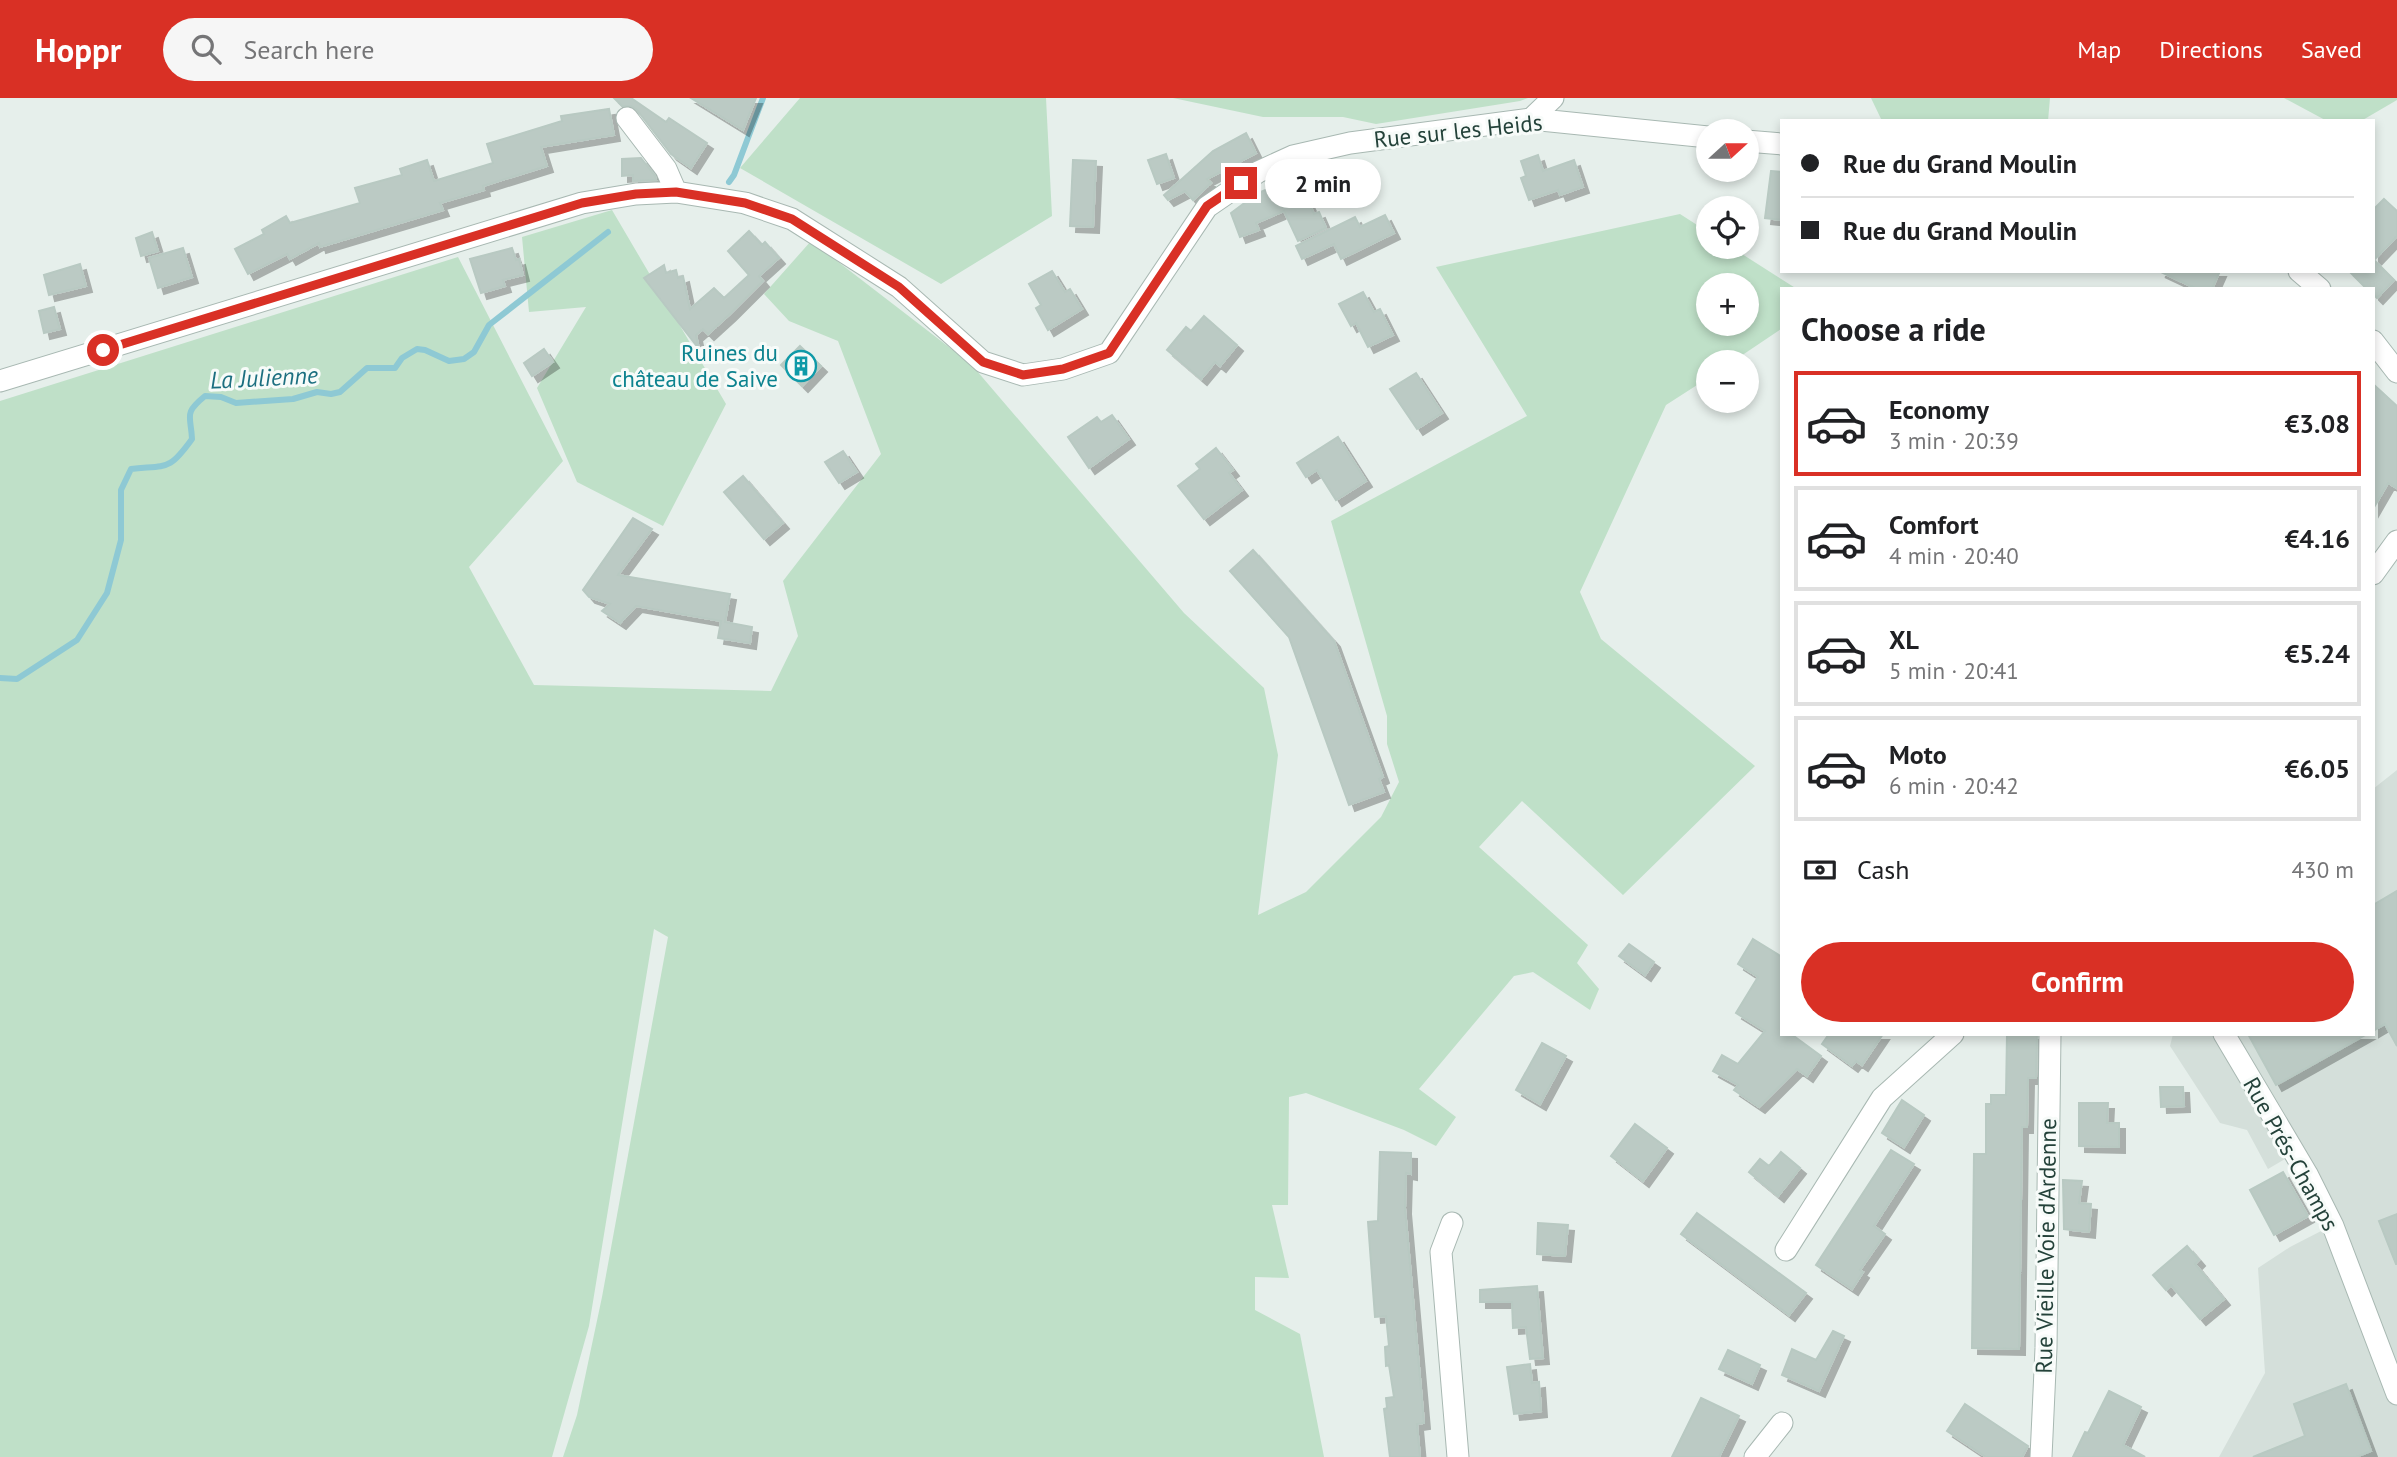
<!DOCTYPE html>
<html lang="en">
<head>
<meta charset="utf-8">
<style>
  :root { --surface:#fff; --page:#f6f6f6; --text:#202124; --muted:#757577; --line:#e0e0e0; --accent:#d93025 }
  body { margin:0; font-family:"PT Sans",sans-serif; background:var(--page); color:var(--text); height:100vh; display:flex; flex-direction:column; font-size:26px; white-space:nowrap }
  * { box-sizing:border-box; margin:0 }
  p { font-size:23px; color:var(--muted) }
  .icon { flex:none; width:38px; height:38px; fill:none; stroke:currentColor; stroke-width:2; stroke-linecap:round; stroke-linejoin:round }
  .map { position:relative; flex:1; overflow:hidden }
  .side { position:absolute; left:1780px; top:189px; width:595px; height:749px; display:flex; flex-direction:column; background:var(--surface); border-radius:0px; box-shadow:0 4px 10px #0003 }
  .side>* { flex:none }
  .hud { position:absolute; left:1780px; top:21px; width:595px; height:154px; border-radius:0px; box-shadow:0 4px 10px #0003; display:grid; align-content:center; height:154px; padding:0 21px; background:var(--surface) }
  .needle { width:46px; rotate:69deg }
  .controls { position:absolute; left:1696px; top:21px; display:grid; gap:14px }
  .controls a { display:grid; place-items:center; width:63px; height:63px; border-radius:50%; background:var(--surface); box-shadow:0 4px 10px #0003; font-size:35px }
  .end { position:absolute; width:32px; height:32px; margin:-16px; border:9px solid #d93025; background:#fff; box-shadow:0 0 0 4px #fff }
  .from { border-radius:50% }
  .bubble { position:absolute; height:49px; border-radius:24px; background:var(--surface); box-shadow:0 4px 10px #0003; font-size:23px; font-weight:600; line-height:49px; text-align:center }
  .hud b { display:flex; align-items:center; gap:24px; height:66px; font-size:26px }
  .hud b+b { border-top:2px solid var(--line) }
  .hud i { width:18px; height:18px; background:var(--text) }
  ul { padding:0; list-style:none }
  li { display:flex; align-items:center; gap:21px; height:105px; margin:0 14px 10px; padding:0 7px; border:4px solid var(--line); border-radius:0px }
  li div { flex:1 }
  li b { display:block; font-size:26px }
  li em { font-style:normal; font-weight:600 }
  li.on { border-color:var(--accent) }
  li>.icon { width:63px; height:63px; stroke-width:1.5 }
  h2 { padding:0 21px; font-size:32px; line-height:84px }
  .pay { display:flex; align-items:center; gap:18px; height:77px; padding:0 21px; font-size:26px }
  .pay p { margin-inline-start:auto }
  .button { display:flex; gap:14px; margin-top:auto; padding:14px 21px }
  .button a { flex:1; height:80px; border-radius:42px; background:var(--accent); color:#fff; font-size:28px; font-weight:600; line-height:80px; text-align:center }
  header { display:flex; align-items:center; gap:42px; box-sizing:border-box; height:98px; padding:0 35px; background:var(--accent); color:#fff }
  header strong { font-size:33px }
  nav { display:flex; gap:38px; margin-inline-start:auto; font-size:24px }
  .search { width:490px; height:63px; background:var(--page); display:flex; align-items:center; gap:18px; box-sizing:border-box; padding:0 24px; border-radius:38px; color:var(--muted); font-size:26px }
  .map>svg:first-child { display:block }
</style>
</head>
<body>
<header>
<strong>Hoppr</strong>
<div class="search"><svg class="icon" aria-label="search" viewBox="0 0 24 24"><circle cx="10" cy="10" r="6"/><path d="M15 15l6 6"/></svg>Search here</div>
<nav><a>Map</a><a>Directions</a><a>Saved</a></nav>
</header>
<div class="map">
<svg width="2397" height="1359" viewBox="0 0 2397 1359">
  <defs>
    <filter id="shadow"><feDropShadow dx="6" dy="6" stdDeviation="0" flood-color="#0004"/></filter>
  </defs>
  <rect width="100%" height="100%" fill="#e6efeb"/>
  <!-- built -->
  <path fill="#d4dfda" d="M2397,672v687h-178l46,-84 -7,-105 32,-21 35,-18 -40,-70 -17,10 -21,-39 -27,-7 -50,-77 3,-12h200v-245z"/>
  <!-- green -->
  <path fill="#bfe0c8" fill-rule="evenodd" d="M800,0h246l6,118 -111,68 -201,-116z
    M1173,0h355l-8,3 -144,23 -33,-7h-80z
    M1871,0h179l-2,23h-166z
    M2284,0h113v2l-36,21h-34z
    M612,112l114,194 -63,122 -86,-44 -40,-94 49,-81 -57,5 -7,-75z
    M1680,116l28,18v15h23l66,42h-15l-1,40 -49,33h-24v16l-42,27 -86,187 21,47 154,127 -132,129 -101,-94 -43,46 109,98 -11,18 22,26 -9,21 -57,-38 -19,4 -95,113 37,28 -20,29 -32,-16 -98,-37 -17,4 -1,108h-16l17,73 -34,-1v33l45,24 24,123h-761l14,-42 25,-118 66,-360 -14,-8 -65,397 -37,131h-552v-1056l458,-144 105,204 -94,106 65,118 237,6 27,-55 -15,-55 98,-127 -43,-113 -49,-20 -25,-27 47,-53 160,123 213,249 80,75 14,67 -20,160 48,-23 75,-75 18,-35 -12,-38v-28l-56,-195 196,-105 -91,-149zM1708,187h38v39h-38z"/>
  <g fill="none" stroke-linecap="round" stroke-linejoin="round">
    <!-- stream -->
    <path stroke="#8ec9d4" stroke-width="6" d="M729,84l5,-7 29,-77
      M0,580l17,1 60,-39 30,-47 14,-53v-50l10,-21c37,-4 38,2 61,-30 -1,-24 -9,-25 13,-43l16,1 15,6 57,-4 24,-7 14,2 9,-2 27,-24h28l7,-10 15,-9 8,1 24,11 15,-2 10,-7 15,-27 119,-93"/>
  </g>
  <!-- building -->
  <path fill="#bbcac4" stroke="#b8c9c2" stroke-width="2" filter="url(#shadow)" d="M614,0h17l35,24 3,-4 38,25 -16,25 -20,-14 -34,-44 -6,-4h-9z
    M691,0h65l-13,32z
    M609,11l5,26 -73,12 6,19 -64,20 1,4 -44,13 3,7 -123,37 -1,-4 -29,16 -3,-5 -39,20 -13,-25 29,-15 -2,-4 24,-14 4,7 70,-20 -5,-15 47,-13 -2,-6 27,-9 7,21 59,-18 -6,-19 75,-23 -1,-5z
    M1246,35l10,20 -49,26 4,4 -18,17 -8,-9 -17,9 -4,-5 49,-44z
    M1166,56l8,24 -17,6 -9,-24z
    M1538,57l5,16 31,-11 9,27 -23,8 -2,-5 -29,10 -8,-22 5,-2 -5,-15z
    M641,60l14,18 1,4 -23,1v-6l-11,1v-17z
    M1073,62l23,1 -3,66 -23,-1z
    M1771,73l11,1v48l-17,-2z
    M1297,80l17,36 5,-2 7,16 -28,13 -14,-30 -28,12 3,7 -19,7 -9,-24 27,-20z
    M2384,101l13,12v25l-23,24 20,20 -17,18 -4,-4v-5h-6l-18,-18h24v-61z
    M1385,117l9,18 -53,26 -7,-15 -32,15 -6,-13 59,-29 5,10z
    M749,133l13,14 3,-3 14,16 -20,18 4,5 -33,33 -22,20 -5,-5 -7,6 3,14 -55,-71 20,-13 2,8 10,-3 2,8 5,-2 7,33 24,-21 10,10 25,-23 -21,-24z
    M152,134l6,19 -17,5 -5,-18z
    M183,150l9,29 -34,11 -9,-30z
    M512,150l4,12 3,-1 4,16 -20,5 2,6 -24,7 -11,-34z
    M80,166l6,22 -37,9 -5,-20z
    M1052,173l13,21 5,-3 12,20 -34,21 -12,-22 5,-3 -12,-21z
    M2159,173h61l-8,18h-15z
    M1363,194l11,20 6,-3 13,26 -25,12 -12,-24 -5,3 -12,-22z
    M54,209l6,22 -16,4 -5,-22z
    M1204,218l33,29 -17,21 -5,-4 -14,17 -34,-29 19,-23 5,4z
    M800,248l21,20 -19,20 -21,-21z
    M544,251l9,13 -21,14 -8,-13z
    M1416,275l26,40 -25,16 -27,-40z
    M2373,286l24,22v82l-9,-5 -15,26z
    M1112,317l17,24 -40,29 -21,-31 29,-20 4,5z
    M1338,339l28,44 -30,19 -19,-30 -11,7 -9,-14z
    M1216,350l17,22 -4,3 13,17 -38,29 -26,-33 22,-17 -4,-5z
    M843,353l14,21 -18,11 -14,-21z
    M743,378l40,47 -19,16 -40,-47z
    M633,420l19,11 -34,46 112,19 -5,28 27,5 -2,16 -32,-5 3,-17 -85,-15 -16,17 -18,-12 8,-7 -21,-7 -6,-7z
    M1253,452l81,91 49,136 -4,2 5,13 -35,13 -60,-168 -59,-66z
    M2397,793v155l-12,-22 -12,7v-126z
    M1753,841l29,18v77h9l30,22 -14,20 -10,-7 -38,38 -25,-17 4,-5 -25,-14 9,-16 16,9 27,-33 -29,-18 22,-36 -20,-13z
    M1629,846l25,18 -9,13 -26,-19z
    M1829,936h54l-21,31 -6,-4 -4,5 -30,-22z
    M2007,936h30l-1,44h-8l-1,49h-5l-3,222 -47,-1 2,-194h12v-50h5v-9h15z
    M2248,936h119l-91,51z
    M1542,945l24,13 -26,48 -24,-14z
    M2160,989h23l1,19 -23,1z
    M1902,1002l22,15 -20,32 -22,-14z
    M2079,1005h29l-1,20h12v24l-40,-1z
    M1635,1026l32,24 -24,33 -32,-25z
    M1891,1052l23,14 -40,62 11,8 -25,36 3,2 -11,17 -36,-24z
    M1380,1054l31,1v21l-5,-1 -1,35 19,215 -7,1 3,33h-30l-6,-48 3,-1 -1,-10 8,-1 -5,-32 -3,1 -1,-19 4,-1 -3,-30 -11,1 -7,-95 10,-1z
    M1781,1054l19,16 -22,28 -29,-24 11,-13 9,7z
    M2283,1074l25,44 -34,19 -24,-45z
    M2063,1082l19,1 -3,22 12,1 -2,28 -25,-3z
    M1697,1115l109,80 -17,22 -108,-81z
    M2397,1116v50h-1l-17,-43z
    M1538,1125l30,2 -3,31 -28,-2z
    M2187,1148l12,14 -4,4 29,35 -24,20 -29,-34 -5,5 -13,-15z
    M1537,1188l6,72 -13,1 -4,-32 -13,1 -1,-26h-32v-12z
    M1833,1233l11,5 -25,55 -37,-16 10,-26 24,11z
    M1728,1252l32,15 -8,19 -33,-15z
    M1530,1266l2,19 7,-1 2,29 -27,3 -7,-47z
    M2346,1286l25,67 -15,6h-103l52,-21 -11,-32z
    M2109,1293l32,16 -18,38 22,12h-72l12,-25 3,1z
    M1701,1300l38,18 -20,41h-47z
    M1965,1306l63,42 -6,11h-36l-39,-26z"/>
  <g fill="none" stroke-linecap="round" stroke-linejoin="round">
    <!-- minor casing -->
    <g stroke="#a8b8b2" stroke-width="23">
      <path id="minor" d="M627,20l39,51 10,23
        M1531,21l22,-21
        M1746,43l36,3
        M2299,173l21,18
        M2373,243l24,31
        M0,283l582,-178 54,-9 40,-2 69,11 47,16 107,68 84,75 40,13 40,-6 46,-16 98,-146 51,-35 35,-16 57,-13 181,-24 177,18
        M2373,476l24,-33
        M2224,936l83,140 26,52 64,168
        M1452,1125l-11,29 17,205
        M1786,1152l96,-152 71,-64
        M1755,1359l27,-34
        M2041,1359l5,-109 4,-314"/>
    </g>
    <!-- minor -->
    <use href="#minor" stroke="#fff" stroke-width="21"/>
  </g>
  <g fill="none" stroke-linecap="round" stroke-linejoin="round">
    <!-- route -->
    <path stroke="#d93025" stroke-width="9" d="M103,252l479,-147 54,-9 40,-2 69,11 47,16 107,68 84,75 40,13 40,-6 46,-16 98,-147 34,-23"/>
  </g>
  <!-- icons -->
  <defs>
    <g id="building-ring" transform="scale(1.575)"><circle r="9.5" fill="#f7fbf9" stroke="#0f9aa8" stroke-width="1.5"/><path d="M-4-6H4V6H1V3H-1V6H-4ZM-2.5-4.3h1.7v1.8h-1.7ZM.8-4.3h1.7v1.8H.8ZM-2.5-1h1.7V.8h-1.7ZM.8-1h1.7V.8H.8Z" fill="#0f9aa8"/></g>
  </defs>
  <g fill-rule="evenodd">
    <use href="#building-ring" x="801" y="268"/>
  </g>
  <g text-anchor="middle" stroke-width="6" stroke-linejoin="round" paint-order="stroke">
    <!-- street labels -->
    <g font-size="23" fill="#24423a" stroke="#f7fbf9">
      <text transform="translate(1458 33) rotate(-6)" y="8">Rue sur les Heids</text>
      <text transform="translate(2291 1056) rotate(61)" y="8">Rue Prés-Champs</text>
      <text transform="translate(2046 1148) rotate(-89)" y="8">Rue Vieille Voie d'Ardenne</text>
    </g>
    <!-- culture labels -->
    <g font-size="23" fill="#0d838f" stroke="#f7fbf9" text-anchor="end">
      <text x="778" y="263">Ruines du<tspan x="778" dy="26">château de Saive</tspan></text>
    </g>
    <!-- water labels -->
    <g font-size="24" font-style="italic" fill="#1c6f80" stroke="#f7fbf9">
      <text transform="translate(264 280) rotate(-3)" y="8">La Julienne</text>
    </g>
  </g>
</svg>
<div class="controls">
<a><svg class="needle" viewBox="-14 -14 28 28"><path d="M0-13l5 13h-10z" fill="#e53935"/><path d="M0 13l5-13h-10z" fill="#757577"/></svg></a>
<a><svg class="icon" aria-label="locate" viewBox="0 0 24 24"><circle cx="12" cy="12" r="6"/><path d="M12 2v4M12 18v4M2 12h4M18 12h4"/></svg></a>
<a>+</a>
<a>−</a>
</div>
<i class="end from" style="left:103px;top:252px"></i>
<i class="end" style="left:1241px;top:85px"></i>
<div class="bubble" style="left:1265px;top:61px;width:116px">2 min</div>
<div class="hud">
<b><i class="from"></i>Rue du Grand Moulin</b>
<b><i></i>Rue du Grand Moulin</b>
</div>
<section class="side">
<h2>Choose a ride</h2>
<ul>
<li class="on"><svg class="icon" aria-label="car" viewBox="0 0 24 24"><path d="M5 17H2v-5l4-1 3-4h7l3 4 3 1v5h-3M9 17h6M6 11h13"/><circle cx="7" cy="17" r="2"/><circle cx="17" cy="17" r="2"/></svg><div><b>Economy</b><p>3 min · 20:39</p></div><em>€3.08</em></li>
<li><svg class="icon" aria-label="car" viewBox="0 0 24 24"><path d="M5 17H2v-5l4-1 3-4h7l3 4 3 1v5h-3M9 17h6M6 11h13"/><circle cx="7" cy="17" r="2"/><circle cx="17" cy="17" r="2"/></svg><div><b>Comfort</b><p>4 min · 20:40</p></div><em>€4.16</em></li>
<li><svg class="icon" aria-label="car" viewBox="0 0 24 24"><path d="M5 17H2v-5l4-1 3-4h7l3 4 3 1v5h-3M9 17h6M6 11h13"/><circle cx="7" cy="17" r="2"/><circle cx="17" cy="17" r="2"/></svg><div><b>XL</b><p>5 min · 20:41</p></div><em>€5.24</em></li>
<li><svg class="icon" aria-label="car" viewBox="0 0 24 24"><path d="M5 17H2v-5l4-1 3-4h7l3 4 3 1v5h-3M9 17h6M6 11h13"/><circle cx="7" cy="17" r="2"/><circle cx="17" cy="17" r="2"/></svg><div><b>Moto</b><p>6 min · 20:42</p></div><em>€6.05</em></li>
</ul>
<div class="pay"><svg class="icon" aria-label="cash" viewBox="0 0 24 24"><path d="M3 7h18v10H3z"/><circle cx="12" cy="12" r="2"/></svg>Cash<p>430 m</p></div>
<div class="button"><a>Confirm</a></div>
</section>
</div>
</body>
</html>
